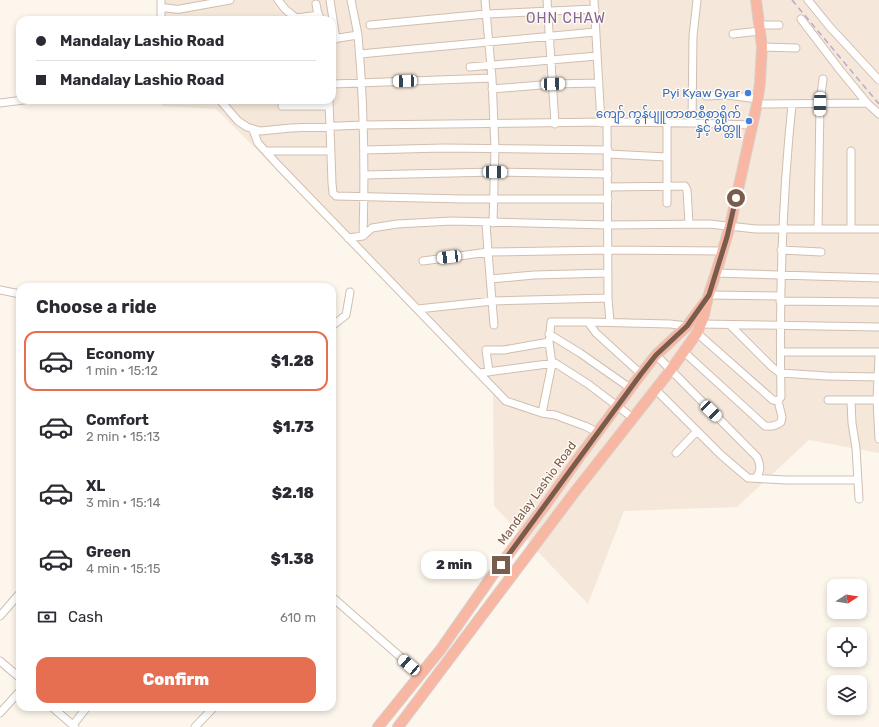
<!DOCTYPE html>
<html lang="en">
<head>
<meta charset="utf-8">
<style>
  :root { --surface:#fff; --page:#f7f7f7; --text:#2b2b33; --muted:#7c7c81; --line:#e1e1e2; --accent:#e76f51 }
  body { margin:0; font-family:Rubik,"Noto Sans Myanmar",sans-serif; background:var(--page); color:var(--text); height:100vh; display:flex; flex-direction:column; font-size:15px; white-space:nowrap }
  * { box-sizing:border-box; margin:0 }
  p { font-size:13px; color:var(--muted) }
  .icon { flex:none; width:22px; height:22px; fill:none; stroke:currentColor; stroke-width:2; stroke-linecap:round; stroke-linejoin:round }
  .map { position:relative; flex:1; overflow:hidden }
  .details { position:absolute; left:16px; top:283px; width:320px; height:428px; display:flex; flex-direction:column; background:var(--surface); border-radius:12px; box-shadow:0 2px 6px #0003 }
  .details>* { flex:none }
  .top-card { position:absolute; left:16px; top:16px; width:320px; height:88px; border-radius:12px; box-shadow:0 2px 6px #0003; display:grid; align-content:center; height:88px; padding:0 20px; background:var(--surface) }
  .needle { width:26px; rotate:78deg }
  .fabs { position:absolute; left:827px; top:579px; display:grid; gap:8px }
  .fabs a { display:grid; place-items:center; width:40px; height:40px; border-radius:8px; background:var(--surface); box-shadow:0 2px 6px #0003; font-size:20px }
  .end { position:absolute; width:18px; height:18px; margin:-9px; border:5px solid #7a5c4d; background:#fff; box-shadow:0 0 0 2px #fff }
  .from { border-radius:50% }
  .bubble { position:absolute; height:28px; border-radius:12px; background:var(--surface); box-shadow:0 2px 6px #0003; font-size:13px; font-weight:800; line-height:28px; text-align:center }
  .car { position:absolute; width:12px; height:24px; margin:-12px -6px; border-radius:5px; box-shadow:0 0 3px 1px #0007; background:linear-gradient(#fff 24%,#345 0 40%,#fff 0 76%,#345 0 86%,#fff 0) }
  .top-card b { display:flex; align-items:center; gap:14px; height:38px; font-size:15px }
  .top-card b+b { border-top:1px solid var(--line) }
  .top-card i { width:10px; height:10px; background:var(--text) }
  ul { padding:0; list-style:none }
  li { display:flex; align-items:center; gap:12px; height:60px; margin:0 8px 6px; padding:0 12px; border:2px solid transparent; border-radius:12px }
  li div { flex:1 }
  li b { display:block; font-size:15px }
  li em { font-style:normal; font-weight:800 }
  li.on { border-color:var(--accent) }
  li>.icon { width:36px; height:36px; stroke-width:1.5 }
  h2 { padding:0 20px; font-size:18px; line-height:48px }
  .pay { display:flex; align-items:center; gap:10px; height:44px; padding:0 20px; font-size:15px }
  .pay p { margin-inline-start:auto }
  .button { display:flex; gap:8px; margin-top:auto; padding:8px 20px }
  .button a { flex:1; height:46px; border-radius:12px; background:var(--accent); color:#fff; font-size:16px; font-weight:800; line-height:46px; text-align:center }
  .map>svg:first-child { display:block }
</style>
</head>
<body>
<div class="map">
<svg width="879" height="727" viewBox="0 0 879 727">
  <rect width="100%" height="100%" fill="#fdf6ec"/>
  <!-- residential -->
  <path fill="#f5e8da" d="M158,0h721v453l-70,-13 -72,67 -113,4 -36,93 -94,-98 -1,-120 -277,-277 -54,-3v-6h170v-80h-174z"/>
  <g fill="none" stroke-linecap="round" stroke-linejoin="round">
    <!-- minor casing -->
    <g stroke="#d1beb0" stroke-width="9">
      <path id="minor" d="M161,0v20
        M278,0l7,9 11,9 23,-3
        M330,0l6,39
        M485,0l7,78 3,71 -2,74
        M547,0l8,124
        M594,0l7,123
        M808,0l21,26 50,54
        M316,4l3,16
        M161,8c7,-1 12,2 19,1l50,-9
        M801,19l39,51 27,33 12,11
        M370,25l116,-11 109,-5
        M759,25h20
        M733,34l27,-3
        M358,35c6,67 7,134 5,201
        M332,39l26,-4 -7,-35
        M762,47l34,1
        M360,54l235,-22
        M470,67l127,-11
        M332,84l160,-6
        M492,89l61,-5 46,-1
        M706,96l21,-1 31,4
        M220,100l18,21 9,6 13,4 31,-3 72,-3 244,-3 85,1 60,2
        M329,100l3,83 1,10 3,3 127,3h145
        M0,103l24,-3
        M757,104l110,-1
        M282,106h47
        M607,122l1,176 2,24
        M667,122v81
        M692,123l1,-87 4,-36
        M253,130l5,13 20,22 228,236 36,12 13,2 30,11 12,6
        M364,150l80,-2 164,2
        M266,151h65
        M608,154l59,3
        M364,175l131,-3 113,2
        M608,187l77,-1 2,4 2,33
        M486,223l2,29 120,-2 115,1
        M818,229l2,-125 3,-25
        M851,229v-78
        M348,238l15,-2 9,-8 25,-4 55,-3 156,4 101,-1 47,5h123
        M781,250l40,2
        M423,261l65,-9 6,73
        M716,273l163,5
        M490,279l44,-4 74,-2
        M0,290l20,4
        M709,295l71,1
        M780,301l99,1
        M418,309l75,-8 115,-3
        M701,324l178,3
        M730,325l42,42 8,6 47,3 51,1
        M332,326l14,-11 4,-23
        M697,333l76,67 5,1 3,-4c-2,-98 1,-195 11,-293
        M549,334l31,19 50,35
        M684,352l81,74c7,1 11,0 16,-4l1,-5 -4,-16
        M781,352h98
        M656,355l101,102c4,8 4,14 -1,21
        M879,357l-2,43 2,39
        M489,372l-3,-22h18l45,-8
        M480,373l75,-10 33,21 45,34
        M641,374l-45,-41 -8,-11 82,2 17,2
        M656,390l65,65 27,23 38,2h72
        M828,400h49
        M851,401l1,22 4,25 3,51
        M542,413l10,-49 -3,-22 2,-20h37
        M676,453l21,-22
        M332,597l88,77
        M0,616l20,-23
        M0,661l20,17
        M52,707l23,20
        M0,713l20,-22
        M73,725l14,-18
        M195,727l19,-20"/>
    </g>
    <!-- highway casing -->
    <g stroke="#dad1cd" stroke-width="12">
      <path id="highway" d="M378,727l63,-78 51,-73 52,-69 36,-51 61,-82 15,-19 31,-29 18,-24
        M398,727l176,-234 96,-122 27,-38 6,-14 5,-22 8,-24 14,-47 27,-122 3,-21 2,-36 -6,-47"/>
    </g>
    <!-- minor -->
    <use href="#minor" stroke="#fff" stroke-width="7"/>
    <!-- highway -->
    <use href="#highway" stroke="#f7b7a3" stroke-width="10"/>
    <!-- rail -->
    <path stroke="#b9a8c9" stroke-width="1.5" stroke-dasharray="6 4" stroke-linecap="butt" d="M792,0l87,104"/>
  </g>
  <g fill="none" stroke-linecap="round" stroke-linejoin="round">
    <!-- route -->
    <path stroke="#7a5c4d" stroke-width="5" d="M501,565l140,-191 15,-19 31,-29 22,-31 18,-58 9,-39"/>
  </g>
  <!-- markers -->
  <g fill="#3f7fe0" stroke="#fffaf3" stroke-width="1.5">
    <circle cx="748" cy="93" r="4"/>
    <circle cx="749" cy="121" r="4"/>
  </g>
  <g text-anchor="middle" stroke-width="3" stroke-linejoin="round" paint-order="stroke">
    <!-- shop labels -->
    <g font-size="12" fill="#366cbe" stroke="#fffaf3" text-anchor="end">
      <text x="740" y="97">Pyi Kyaw Gyar</text>
      <text x="741" y="118">ကျော် ကွန်ပျူတာစာစီစာရိုက်<tspan x="741" dy="14">နှင့် မိတ္တူ</tspan></text>
    </g>
    <!-- street labels -->
    <g font-size="12" fill="#7a5c4d" stroke="#fffaf3">
      <text transform="translate(537 493) rotate(-54)" y="4">Mandalay Lashio Road</text>
    </g>
    <!-- quarter labels -->
    <g font-size="14" letter-spacing="1" fill="#846695" stroke="#fffaf3">
      <text x="566" y="23">OHN CHAW</text>
    </g>
  </g>
</svg>
<div class="fabs">
<a><svg class="needle" viewBox="-14 -14 28 28"><path d="M0-13l5 13h-10z" fill="#e53935"/><path d="M0 13l5-13h-10z" fill="#7c7c81"/></svg></a>
<a><svg class="icon" aria-label="locate" viewBox="0 0 24 24"><circle cx="12" cy="12" r="6"/><path d="M12 2v4M12 18v4M2 12h4M18 12h4"/></svg></a>
<a><svg class="icon" aria-label="layers" viewBox="0 0 24 24"><path d="M12 4l9 5-9 5-9-5zM3 14l9 5 9-5"/></svg></a>
</div>
<i class="end from" style="left:736px;top:198px"></i>
<i class="end" style="left:501px;top:565px"></i>
<div class="bubble" style="left:421px;top:551px;width:66px">2 min</div>
<i class="car" style="left:405px;top:81px;rotate:268deg"></i>
<i class="car" style="left:553px;top:84px;rotate:88deg"></i>
<i class="car" style="left:820px;top:104px;rotate:181deg"></i>
<i class="car" style="left:495px;top:172px;rotate:91deg"></i>
<i class="car" style="left:449px;top:257px;rotate:263deg"></i>
<i class="car" style="left:711px;top:411px;rotate:134deg"></i>
<i class="car" style="left:409px;top:665px;rotate:311deg"></i>
<div class="top-card">
<b><i class="from"></i>Mandalay Lashio Road</b>
<b><i></i>Mandalay Lashio Road</b>
</div>
<section class="details">
<h2>Choose a ride</h2>
<ul>
<li class="on"><svg class="icon" aria-label="car" viewBox="0 0 24 24"><path d="M5 17H2v-5l4-1 3-4h7l3 4 3 1v5h-3M9 17h6M6 11h13"/><circle cx="7" cy="17" r="2"/><circle cx="17" cy="17" r="2"/></svg><div><b>Economy</b><p>1 min · 15:12</p></div><em>$1.28</em></li>
<li><svg class="icon" aria-label="car" viewBox="0 0 24 24"><path d="M5 17H2v-5l4-1 3-4h7l3 4 3 1v5h-3M9 17h6M6 11h13"/><circle cx="7" cy="17" r="2"/><circle cx="17" cy="17" r="2"/></svg><div><b>Comfort</b><p>2 min · 15:13</p></div><em>$1.73</em></li>
<li><svg class="icon" aria-label="car" viewBox="0 0 24 24"><path d="M5 17H2v-5l4-1 3-4h7l3 4 3 1v5h-3M9 17h6M6 11h13"/><circle cx="7" cy="17" r="2"/><circle cx="17" cy="17" r="2"/></svg><div><b>XL</b><p>3 min · 15:14</p></div><em>$2.18</em></li>
<li><svg class="icon" aria-label="car" viewBox="0 0 24 24"><path d="M5 17H2v-5l4-1 3-4h7l3 4 3 1v5h-3M9 17h6M6 11h13"/><circle cx="7" cy="17" r="2"/><circle cx="17" cy="17" r="2"/></svg><div><b>Green</b><p>4 min · 15:15</p></div><em>$1.38</em></li>
</ul>
<div class="pay"><svg class="icon" aria-label="cash" viewBox="0 0 24 24"><path d="M3 7h18v10H3z"/><circle cx="12" cy="12" r="2"/></svg>Cash<p>610 m</p></div>
<div class="button"><a>Confirm</a></div>
</section>
</div>
</body>
</html>
